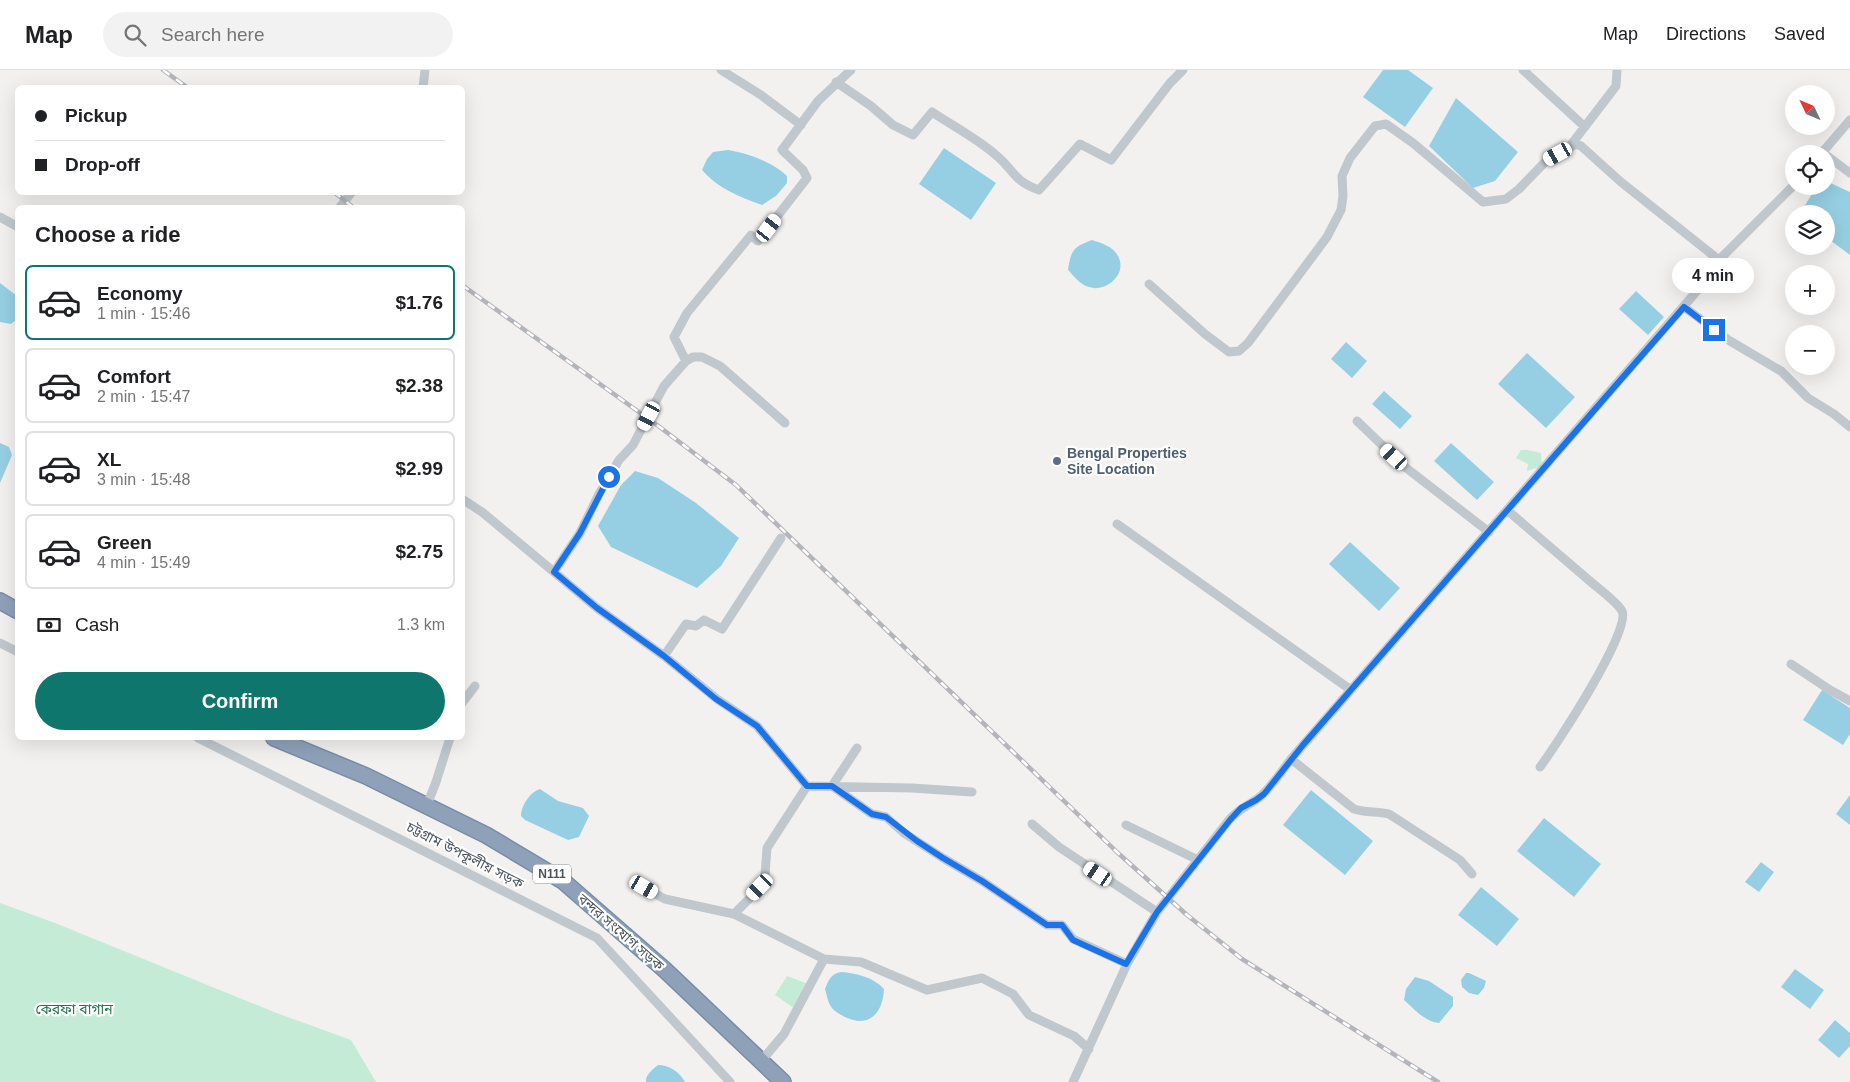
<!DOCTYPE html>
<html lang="en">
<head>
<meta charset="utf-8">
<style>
  :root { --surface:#fff; --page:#f2f2f2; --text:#202124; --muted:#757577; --line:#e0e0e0; --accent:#0f766e }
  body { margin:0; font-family:Arial,"Noto Sans Bengali",sans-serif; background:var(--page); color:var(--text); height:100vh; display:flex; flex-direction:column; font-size:19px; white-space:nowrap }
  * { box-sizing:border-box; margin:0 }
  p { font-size:16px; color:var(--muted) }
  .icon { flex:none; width:28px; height:28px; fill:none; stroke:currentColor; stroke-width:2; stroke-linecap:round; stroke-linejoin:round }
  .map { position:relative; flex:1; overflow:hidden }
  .sheet { position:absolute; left:15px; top:135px; width:450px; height:535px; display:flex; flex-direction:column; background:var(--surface); border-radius:8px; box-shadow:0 5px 20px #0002 }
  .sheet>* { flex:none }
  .hud { position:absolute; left:15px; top:15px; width:450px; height:110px; border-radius:8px; box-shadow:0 5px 20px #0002; display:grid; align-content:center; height:110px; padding:0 20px; background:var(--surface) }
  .needle { width:32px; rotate:314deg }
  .controls { position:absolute; left:1785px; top:15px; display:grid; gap:10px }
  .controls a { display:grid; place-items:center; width:50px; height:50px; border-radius:50%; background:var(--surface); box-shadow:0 5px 20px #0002; font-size:25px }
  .end { position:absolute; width:22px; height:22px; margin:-11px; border:6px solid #1a73e8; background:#fff; box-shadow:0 0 0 2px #fff }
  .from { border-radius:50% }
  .bubble { position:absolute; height:35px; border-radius:18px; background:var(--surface); box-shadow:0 5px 20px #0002; font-size:16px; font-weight:700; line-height:35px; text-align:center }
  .car { position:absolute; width:15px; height:30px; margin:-15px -8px; border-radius:6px; box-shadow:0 0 4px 1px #0007; background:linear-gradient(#fff 24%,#345 0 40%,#fff 0 76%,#345 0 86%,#fff 0) }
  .hud b { display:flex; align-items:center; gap:18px; height:48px; font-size:19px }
  .hud b+b { border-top:1px solid var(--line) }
  .hud i { width:12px; height:12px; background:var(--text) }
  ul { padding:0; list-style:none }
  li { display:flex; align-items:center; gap:15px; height:75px; margin:0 10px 8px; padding:0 10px; border:2px solid var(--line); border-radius:8px }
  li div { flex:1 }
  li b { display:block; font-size:19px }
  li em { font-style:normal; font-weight:700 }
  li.selected { border-color:var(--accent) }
  li>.icon { width:45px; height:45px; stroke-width:1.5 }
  h2 { padding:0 20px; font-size:22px; line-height:60px }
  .pay { display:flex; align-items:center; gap:12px; height:55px; padding:0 20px; font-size:19px }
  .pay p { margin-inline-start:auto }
  .primary-button { display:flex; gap:10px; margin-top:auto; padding:10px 20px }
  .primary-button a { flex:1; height:58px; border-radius:30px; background:var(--accent); color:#fff; font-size:20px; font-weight:700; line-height:58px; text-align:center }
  header { display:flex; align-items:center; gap:30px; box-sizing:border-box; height:70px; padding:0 25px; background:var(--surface); border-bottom:1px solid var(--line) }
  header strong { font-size:24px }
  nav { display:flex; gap:28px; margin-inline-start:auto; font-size:18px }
  .search { width:350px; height:45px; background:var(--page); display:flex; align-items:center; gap:12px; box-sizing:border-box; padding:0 18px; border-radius:28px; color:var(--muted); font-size:19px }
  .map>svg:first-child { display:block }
</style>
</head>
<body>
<header>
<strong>Map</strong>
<div class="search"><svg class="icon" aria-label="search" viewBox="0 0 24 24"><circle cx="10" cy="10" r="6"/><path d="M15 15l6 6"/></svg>Search here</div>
<nav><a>Map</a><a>Directions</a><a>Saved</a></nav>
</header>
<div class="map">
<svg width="1850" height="1012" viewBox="0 0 1850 1012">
  <rect width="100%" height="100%" fill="#f2f1f0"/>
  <!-- green -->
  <path fill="#c4ebd5" d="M1521,380h7l13,3 1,13 -15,5 1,-7 -12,-6z
    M0,833l55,20 219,89 77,28 25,42h-376z
    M787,906l21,8 -13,25 -20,-14z"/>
  <!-- water -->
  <path fill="#96cfe3" d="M1383,0h25l25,18 -28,39 -42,-30z
    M1456,28l62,54 -23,29 -22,7 -44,-42z
    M944,78l52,35 -25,37 -52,-36z
    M728,80c19,3 45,12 59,26v7l-11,13 -14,9c-22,-8 -45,-17 -60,-35l5,-11 6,-7z
    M1826,111l24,11v63l-24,-18v-23h-25l1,-4 15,-24h9z
    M1092,170c9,3 21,6 26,16 10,18 -12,37 -29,31 -9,-2 -15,-11 -21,-17 3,-20 5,-23 24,-30z
    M0,213l17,13v23l-6,5 -11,-2z
    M1636,221l28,26 -16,18 -29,-26z
    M1346,272l21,19 -15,17 -21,-19z
    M1527,283l48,44 -29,31 -48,-44z
    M1384,321l28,25 -12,13 -28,-25z
    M0,373l9,4 3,8 -12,28z
    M1451,373l43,39 -17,18 -43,-39z
    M635,401l23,7 38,25 43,35 -18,28 -24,22 -86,-41 -13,-21 23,-41z
    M1350,472l50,46 -21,23 -50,-47z
    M1822,620l28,18v26l-7,11 -40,-25z
    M540,719l18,12 25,7 6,8 -10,21 -11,3 -43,-20 -4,-4c0,-10 9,-24 19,-27z
    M1311,720l62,51 -28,34 -62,-50z
    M1850,725v30l-14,-11z
    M1544,748l57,46 -27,33 -57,-46z
    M1761,792l13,10 -15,20 -14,-10z
    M1481,817l38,32 -22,27 -39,-31z
    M1795,899l29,21 -14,19 -29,-22z
    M841,902c15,1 32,5 43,17 -1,23 -14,40 -39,28 -4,-2 -10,-5 -13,-9 -4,-5 -5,-12 -7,-19 4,-9 5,-15 16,-17z
    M1469,903l17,8 -2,7 -6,7 -9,-2 -7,-6 -1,-7 5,-7z
    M1415,907l14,4 24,16v9l-14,17c-14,-1 -25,-14 -35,-23l2,-11z
    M1835,950l15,13v13l-11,12 -21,-18z
    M658,995c11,0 22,7 27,17h-39c-1,-7 7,-13 12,-17z"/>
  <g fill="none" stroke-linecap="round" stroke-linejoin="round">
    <!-- highway casing -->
    <g stroke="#798ca5" stroke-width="18">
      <path id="highway" d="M0,531l18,10
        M274,668l92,38 120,59 77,46 102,89 118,112"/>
    </g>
    <!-- street -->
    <path stroke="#c0c7cd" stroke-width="9" d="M721,0l40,25 40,30
      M1523,0l62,57
      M836,12l35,24 22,19 20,10 19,-23c21,14 46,27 65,44 17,14 16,25 42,34l41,-46 31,16 59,-77 13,-13
      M423,18l2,-18
      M1570,76l46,-60 1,-16
      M1821,84l29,-34
      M1826,85l24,18
      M339,138l13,-16
      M0,147l18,10
      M1149,214l56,50 24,18 10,-1 9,-8 79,-106 14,-27 2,-14 -1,-20 8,-18 25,-32 11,-2 27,19 70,59 23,-3 13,-10 29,-30 28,-15 5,2 40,36 98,78
      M1684,237l46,34 51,30 27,27 26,16 16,13
      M686,291l-12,-24 13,-24 64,-78 7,6 49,-63 -4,-8 -21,-20 36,-49 33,-31
      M1357,351l48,46 84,65
      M462,429l20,13 115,96 67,48 53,43 40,27 50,60 105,2 60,4
      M1507,440c28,24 56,48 84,72 8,7 26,20 31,29 10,19 -67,136 -82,156
      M1117,454l234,166
      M554,502l26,-39 19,-39 20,-34 14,-15 31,-59 22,-25 7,-4h9l18,9 65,57
      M0,573l18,9
      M664,586l22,-32 10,2 8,-6 18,9 59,-91
      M1791,594l39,26 20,11
      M462,633l13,-17
      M198,668l399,200 133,144
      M857,678l-25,38 40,28 14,3 18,16 39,25 39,23 65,44h15l11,14 54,25
      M1291,689l63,50c12,4 23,2 35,5l71,46 12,14
      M427,735l9,-23 14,-44
      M1032,754l27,23 98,65
      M1126,755l72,35
      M636,814l29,15 69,15
      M824,889l37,3 66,28 55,-12 31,16 16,21 45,21 15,13
      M762,990l22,-26 40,-75 -90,-45 27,-27 4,-12 2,-27 40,-62
      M1073,1012l54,-118 30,-52 72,-92c10,-12 21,-15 32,-24 11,-10 21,-25 30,-37l405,-467 18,-27 80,-80"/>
    <!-- highway -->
    <use href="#highway" stroke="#8ea1b9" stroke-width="15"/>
    <!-- rail casing -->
    <g stroke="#b3b5ba" stroke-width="4.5">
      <path id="rail" d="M163,0l25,18
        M334,122l20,16
        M462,215l195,140 79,60 382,368 69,62 55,44 196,123"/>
    </g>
    <!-- rail -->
    <use href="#rail" stroke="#fff" stroke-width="2.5" stroke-dasharray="8" stroke-linecap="butt"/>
  </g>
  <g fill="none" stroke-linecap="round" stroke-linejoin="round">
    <!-- route -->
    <path stroke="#1a73e8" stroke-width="6" d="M609,407l-29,56 -26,39 43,36 67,48 52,43 41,27 50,60h25l40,28 14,3 31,24 26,17 39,23 65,44h15l11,15 53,24 31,-52 73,-92 11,-12 15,-8 8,-6 39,-49 381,-438 30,23"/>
  </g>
  <!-- markers -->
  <circle fill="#5c6f8a" stroke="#fff" stroke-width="2" cx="1057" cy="391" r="5"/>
  <g text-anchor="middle" stroke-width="4.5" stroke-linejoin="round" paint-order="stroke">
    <!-- shield labels -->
    <rect fill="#fff" stroke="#80878d" stroke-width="1" x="533" y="794.5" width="38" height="19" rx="4"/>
    <g font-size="12" font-weight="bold" fill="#4a535c">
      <text x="552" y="808">N111</text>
    </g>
    <!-- service labels -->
    <g font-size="14" font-weight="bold" fill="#4e5e75" stroke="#fff" text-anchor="start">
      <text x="1067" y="388">Bengal Properties<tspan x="1067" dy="16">Site Location</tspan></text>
    </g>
    <!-- street labels -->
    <g font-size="14" fill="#4a535c" stroke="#fff">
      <text transform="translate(465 785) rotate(27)" y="5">চট্টগ্রাম উপকূলীয় সড়ক</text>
      <text transform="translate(621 862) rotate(41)" y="5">বন্দর সংযোগ সড়ক</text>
    </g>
    <!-- park labels -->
    <g font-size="14" fill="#227650" stroke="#fff">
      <text x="74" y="944">কেরফা বাগান</text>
    </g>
  </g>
</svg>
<div class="controls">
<a><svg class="needle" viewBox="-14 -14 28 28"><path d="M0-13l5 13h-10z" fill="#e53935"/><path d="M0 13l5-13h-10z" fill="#757577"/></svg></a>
<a><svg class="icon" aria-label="locate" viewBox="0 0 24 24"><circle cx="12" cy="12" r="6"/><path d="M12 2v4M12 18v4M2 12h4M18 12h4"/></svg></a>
<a><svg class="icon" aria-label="layers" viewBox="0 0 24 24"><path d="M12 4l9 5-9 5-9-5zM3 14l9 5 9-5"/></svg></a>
<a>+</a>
<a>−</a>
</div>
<i class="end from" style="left:609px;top:407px"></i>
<i class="end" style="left:1714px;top:260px"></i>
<div class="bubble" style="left:1672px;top:188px;width:82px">4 min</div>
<i class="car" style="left:1558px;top:84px;rotate:241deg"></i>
<i class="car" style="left:769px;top:158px;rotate:37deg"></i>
<i class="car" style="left:649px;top:346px;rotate:208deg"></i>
<i class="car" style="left:1394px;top:387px;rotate:312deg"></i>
<i class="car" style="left:1098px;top:804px;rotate:304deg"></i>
<i class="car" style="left:644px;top:817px;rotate:120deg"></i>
<i class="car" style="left:760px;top:817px;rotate:224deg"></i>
<div class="hud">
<b><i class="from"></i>Pickup</b>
<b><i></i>Drop-off</b>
</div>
<section class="sheet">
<h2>Choose a ride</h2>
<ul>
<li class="selected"><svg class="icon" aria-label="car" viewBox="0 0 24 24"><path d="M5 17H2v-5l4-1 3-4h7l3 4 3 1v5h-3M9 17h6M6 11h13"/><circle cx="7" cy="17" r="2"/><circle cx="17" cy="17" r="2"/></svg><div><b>Economy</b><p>1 min · 15:46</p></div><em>$1.76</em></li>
<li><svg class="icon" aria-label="car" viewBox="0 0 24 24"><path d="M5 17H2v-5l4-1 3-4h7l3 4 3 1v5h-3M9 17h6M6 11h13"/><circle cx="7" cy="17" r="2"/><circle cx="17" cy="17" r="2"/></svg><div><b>Comfort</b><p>2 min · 15:47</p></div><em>$2.38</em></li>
<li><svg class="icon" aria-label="car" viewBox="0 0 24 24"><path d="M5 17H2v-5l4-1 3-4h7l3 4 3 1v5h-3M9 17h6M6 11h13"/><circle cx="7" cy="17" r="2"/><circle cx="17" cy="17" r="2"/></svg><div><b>XL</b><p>3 min · 15:48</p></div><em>$2.99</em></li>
<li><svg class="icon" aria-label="car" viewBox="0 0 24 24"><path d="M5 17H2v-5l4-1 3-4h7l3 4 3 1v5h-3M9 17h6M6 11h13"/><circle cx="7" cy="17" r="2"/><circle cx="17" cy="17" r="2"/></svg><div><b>Green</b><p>4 min · 15:49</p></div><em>$2.75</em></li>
</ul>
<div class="pay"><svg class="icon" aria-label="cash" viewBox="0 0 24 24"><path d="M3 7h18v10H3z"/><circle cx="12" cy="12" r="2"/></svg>Cash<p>1.3 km</p></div>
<div class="primary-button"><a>Confirm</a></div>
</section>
</div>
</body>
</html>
